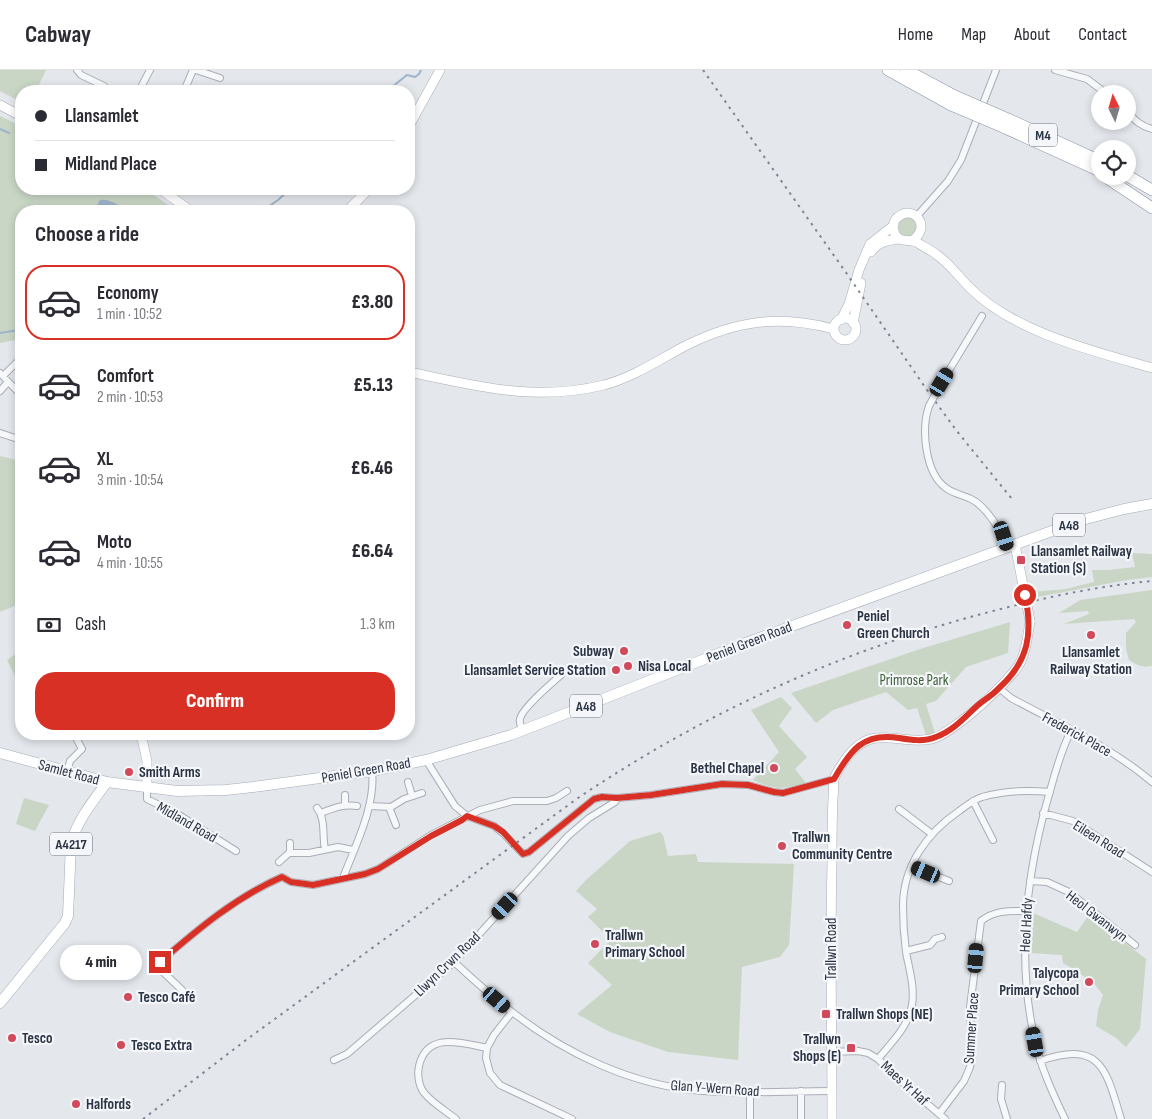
<!DOCTYPE html>
<html lang="en">
<head>
<meta charset="utf-8">
<style>
  :root { --surface:#fff; --page:#f7f7f7; --text:#2b2b33; --muted:#7c7c81; --line:#e1e1e2; --accent:#d93025 }
  body { margin:0; font-family:"Sofia Sans Condensed",sans-serif; background:var(--page); color:var(--text); height:100vh; display:flex; flex-direction:column; font-size:19px; white-space:nowrap }
  * { box-sizing:border-box; margin:0 }
  p { font-size:16px; color:var(--muted) }
  .icon { flex:none; width:28px; height:28px; fill:none; stroke:currentColor; stroke-width:2; stroke-linecap:round; stroke-linejoin:round }
  .map { position:relative; flex:1; overflow:hidden }
  .drawer { position:absolute; left:15px; top:135px; width:400px; height:535px; display:flex; flex-direction:column; background:var(--surface); border-radius:20px; box-shadow:0 2px 8px #0003 }
  .drawer>* { flex:none }
  .top-card { position:absolute; left:15px; top:15px; width:400px; height:110px; border-radius:20px; box-shadow:0 2px 8px #0003; display:grid; align-content:center; height:110px; padding:0 20px; background:var(--surface) }
  .needle { width:32px; rotate:355deg }
  .controls { position:absolute; left:1091px; top:15px; display:grid; gap:10px }
  .controls a { display:grid; place-items:center; width:45px; height:45px; border-radius:50%; background:var(--surface); box-shadow:0 2px 8px #0003; font-size:25px }
  .end { position:absolute; width:22px; height:22px; margin:-11px; border:6px solid #d93025; background:#fff; box-shadow:0 0 0 2px #fff }
  .from { border-radius:50% }
  .bubble { position:absolute; height:35px; border-radius:18px; background:var(--surface); box-shadow:0 2px 8px #0003; font-size:16px; font-weight:800; line-height:35px; text-align:center }
  .car { position:absolute; width:15px; height:30px; margin:-15px -8px; border-radius:6px; box-shadow:0 0 4px 1px #0007; background:linear-gradient(#222 24%,#8ab4d8 0 40%,#222 0 76%,#8ab4d8 0 86%,#222 0) }
  .top-card b { display:flex; align-items:center; gap:18px; height:48px; font-size:19px }
  .top-card b+b { border-top:1px solid var(--line) }
  .top-card i { width:12px; height:12px; background:var(--text) }
  ul { padding:0; list-style:none }
  li { display:flex; align-items:center; gap:15px; height:75px; margin:0 10px 8px; padding:0 10px; border:2px solid transparent; border-radius:20px }
  li div { flex:1 }
  li b { display:block; font-size:19px }
  li em { font-style:normal; font-weight:800 }
  li.selected { border-color:var(--accent) }
  li>.icon { width:45px; height:45px; stroke-width:1.5 }
  h2 { padding:0 20px; font-size:22px; line-height:60px }
  .pay { display:flex; align-items:center; gap:12px; height:55px; padding:0 20px; font-size:19px }
  .pay p { margin-inline-start:auto }
  .primary-button { display:flex; gap:10px; margin-top:auto; padding:10px 20px }
  .primary-button a { flex:1; height:58px; border-radius:20px; background:var(--accent); color:#fff; font-size:20px; font-weight:800; line-height:58px; text-align:center }
  header { display:flex; align-items:center; gap:30px; box-sizing:border-box; height:70px; padding:0 25px; background:var(--surface); border-bottom:1px solid var(--line) }
  header strong { font-size:24px }
  nav { display:flex; gap:28px; margin-inline-start:auto; font-size:18px }
  .map>svg:first-child { display:block }
</style>
</head>
<body>
<header>
<strong>Cabway</strong>
<nav><a>Home</a><a>Map</a><a>About</a><a>Contact</a></nav>
</header>
<div class="map">
<svg width="1152" height="1049" viewBox="0 0 1152 1049">
  <rect width="100%" height="100%" fill="#e4e7ec"/>
  <!-- green -->
  <path fill="#c9d6c5" d="M0,0h46l-10,21h-15v11l-21,-11z
    M0,46l21,10v63h124l32,22h-156v128l-21,4z
    M897 157a10 10 0 1 1 20 0a10 10 0 1 1-20 0Z
    M0,386l21,5v144h-4l-17,7z
    M1132,483l20,1v23l-25,3 -95,18 -1,-6 35,-3 28,-7 -2,-12h17l26,-3z
    M1152,520v76c-10,2 -15,-1 -23,-6l-3,-11v-16l10,-11 -2,-3 -70,5 25,-10 -1,-3 -29,2 21,-13z
    M1010,552l-2,31 -42,14 -30,34 -10,3 9,29 -9,2 -9,-27 -9,2 -22,-18 -53,18 -17,13 -25,-30 129,-44z
    M21,580v38l-14,-28z
    M781,627l11,11 -13,18 28,31 -12,12 11,14c-24,7 -31,7 -53,-3l26,-28 -28,-42z
    M24,728l25,7 -14,26 -19,-7z
    M660,762l3,3 5,21 28,-2 2,8 96,2 -5,81 -9,12 -38,10 -4,93 -70,-8 -58,-20 -33,-18 35,-29 -24,-22 23,-23 -23,-23 9,-8 -21,-18 10,-11 44,-39z
    M1033,843l44,19 12,-17 57,44 -6,70 -14,18 -10,-9 -20,-12 2,-16 5,-15 -10,-13 -30,-19 -1,-8 -31,-2z"/>
  <!-- water -->
  <path fill="#9fb4cc" d="M100,130c8,-1 17,4 25,9v2h-31z"/>
  <g fill="none" stroke-linecap="round" stroke-linejoin="round">
    <!-- stream -->
    <path stroke="#9fb4cc" stroke-width="2" d="M387,21l20,-16 8,2 4,-3 2,-4
      M0,59l9,4
      M262,141l16,-11 12,-11
      M0,263l19,-3 2,-3"/>
    <!-- street casing -->
    <g stroke="#a9aeb7" stroke-width="8">
      <path id="street" d="M77,0l4,5 23,11
        M196,0l24,8
        M1055,0l32,9 20,15
        M139,21l11,-21
        M184,21l9,-21
        M1128,42c7,9 13,14 24,17
        M917,146l31,-35 13,-21 35,-90
        M0,303l21,22
        M3,306l13,-13 5,-2
        M942,312l40,-66
        M0,321l8,-9
        M929,336c-8,23 -4,67 17,82 8,6 17,7 25,11 15,7 32,34 36,49
        M0,363l21,7
        M999,618l12,10c48,26 99,48 141,84
        M522,660c-1,-4 -3,-7 -2,-11 2,-11 32,-36 41,-44
        M66,666l3,-2
        M426,690l29,46 12,10 27,10 9,7 20,21 6,-2 65,-53 8,-2 15,1 34,-3 71,-11 26,1 26,7 9,1 51,-14
        M67,702l3,-11 12,-12 -8,-15
        M408,712l4,14
        M147,718v11l32,16 57,36
        M345,725v10
        M973,731l20,39
        M369,736l22,1 13,-8 18,-6
        M389,737l7,18
        M317,738c9,11 5,28 8,41
        M899,739l33,25
        M321,743c13,-5 22,-9 36,-7
        M1043,743l30,8 79,51
        M290,773v10
        M279,792l10,-9h20l29,-6 15,3
        M912,796l37,15
        M343,808c12,-32 33,-72 29,-107
        M1030,811l17,1 22,10 66,53
        M906,881l24,-6 5,-6 7,-2
        M454,892c19,17 38,35 58,50 54,42 121,74 191,79 43,3 86,0 129,0
        M182,920l-21,-20 -2,-4 1,-4c38,-33 76,-65 122,-85l9,5 22,3 52,-11 13,-5 53,-34 49,-25 33,-9h34l9,-3 11,-7
        M512,942l-18,23 -7,13 -1,10 4,15 10,12 72,34
        M831,982l27,-1 10,2 10,6 24,23 43,37
        M878,989c14,-17 30,-32 34,-54 3,-18 -3,-36 -6,-53 -2,-15 -3,-31 -3,-46 0,-40 24,-73 56,-95 7,-5 14,-11 23,-14 21,-6 46,-7 68,-5
        M334,990l13,-6 107,-92 114,-126 21,-18 26,-16 2,-4
        M1040,991c61,-21 66,8 81,58
        M1002,1015l-1,14 6,20
        M801,1021v28
        M750,1022v27
        M939,1044l25,-33 6,-14 2,-16 -2,-44 11,-86c14,-11 28,-10 45,-10
        M456,1049c-10,-8 -22,-15 -30,-24 -7,-7 -9,-19 -7,-29 8,-35 43,-23 68,-18
        M1065,1049c-12,-25 -24,-51 -30,-78 -19,-83 -9,-168 15,-250 6,-21 11,-41 21,-60"/>
    </g>
    <!-- secondary casing -->
    <g stroke="#a9aeb7" stroke-width="10">
      <path id="secondary" d="M0,35l21,11
        M409,56l31,-56
        M160,119l31,22
        M347,141l22,-22
        M913,170c19,-14 0,-36 -15,-23 -5,4 -6,11 -3,17 5,10 15,4 23,9 6,4 13,7 19,12 12,8 22,22 32,32 44,45 124,64 183,81
        M871,182c7,-10 17,-12 28,-13
        M834 259a11 11 0 1 1 22 0a11 11 0 1 1-22 0Z
        M841,250l8,-16 10,-34 11,-26 23,-18
        M853,253l8,-40
        M409,302c69,14 124,30 195,13 30,-8 56,-26 83,-40 51,-25 92,-30 147,-16
        M1015,475l10,50
        M141,664l6,27v27
        M832,1049c0,-86 -2,-171 0,-257 0,-21 0,-42 1,-64 1,-6 0,-13 1,-19 2,-6 8,-14 11,-19 27,-39 52,-14 86,-21 20,-4 81,-59 90,-78 6,-13 7,-27 9,-40"/>
    </g>
    <!-- primary casing -->
    <g stroke="#a3abb8" stroke-width="11">
      <path id="primary" d="M0,683l107,29 70,9 49,-1 27,-3 119,-16 54,-11 85,-25 232,-91 339,-124 42,-11 28,-5
        M0,933l65,-80 3,-7 3,-73c6,-22 22,-42 36,-61"/>
    </g>
    <!-- highway casing -->
    <g stroke="#8b94a3" stroke-width="12">
      <path id="highway" d="M888,0l63,35
        M906,0l49,26
        M1008,49l92,42
        M1003,57l97,44
        M1104,106l48,32
        M1128,106l24,14"/>
    </g>
    <!-- street -->
    <use href="#street" stroke="#f7f8fa" stroke-width="6"/>
    <!-- secondary -->
    <use href="#secondary" stroke="#fff" stroke-width="9"/>
    <!-- primary -->
    <use href="#primary" stroke="#fff" stroke-width="10"/>
    <!-- highway -->
    <use href="#highway" stroke="#fff" stroke-width="11"/>
    <!-- rail -->
    <path stroke="#7d8696" stroke-width="2" stroke-dasharray="2.5 5" stroke-linecap="butt" d="M703,0l144,204 80,116 29,40 56,69
      M143,1049l103,-79 332,-242c128,-86 262,-147 411,-186 54,-14 108,-26 163,-31"/>
    <!-- street-bridge casing -->
    <g stroke="#a9aeb7" stroke-width="8" stroke-linecap="butt">
      <path id="street-bridge" d="M929,336l13,-24"/>
    </g>
    <!-- secondary-bridge casing -->
    <g stroke="#a9aeb7" stroke-width="10" stroke-linecap="butt">
      <path id="secondary-bridge" d="M1025,525l5,26"/>
    </g>
    <!-- highway-bridge casing -->
    <g stroke="#8b94a3" stroke-width="12" stroke-linecap="butt">
      <path id="highway-bridge" d="M955,26l53,23
        M951,35l52,22"/>
    </g>
    <!-- street-bridge -->
    <use href="#street-bridge" stroke="#f7f8fa" stroke-width="6"/>
    <!-- secondary-bridge -->
    <use href="#secondary-bridge" stroke="#fff" stroke-width="9"/>
    <!-- highway-bridge -->
    <use href="#highway-bridge" stroke="#fff" stroke-width="11"/>
  </g>
  <g fill="none" stroke-linecap="round" stroke-linejoin="round">
    <!-- route -->
    <path stroke="#d93025" stroke-width="6" d="M160,892c38,-33 76,-65 122,-85l9,5 22,3 52,-11 13,-5 53,-33 31,-16 5,-4 27,10 9,6 20,22 6,-2 65,-53 8,-2 15,1 34,-3 71,-11 26,1 26,7 9,1 51,-14c16,-28 29,-47 65,-41 12,2 25,4 37,-1 17,-6 29,-20 42,-32 7,-6 15,-10 21,-17 30,-27 34,-55 26,-93"/>
  </g>
  <!-- markers -->
  <g fill="#d1495b" stroke="#f4f6f9" stroke-width="2">
    <rect x="1016" y="485" width="10" height="10" rx="2.5"/>
    <circle cx="847" cy="555" r="5"/>
    <circle cx="1091" cy="565" r="5"/>
    <circle cx="624" cy="581" r="5"/>
    <circle cx="628" cy="596" r="5"/>
    <circle cx="616" cy="600" r="5"/>
    <circle cx="774" cy="698" r="5"/>
    <circle cx="129" cy="702" r="5"/>
    <circle cx="782" cy="776" r="5"/>
    <circle cx="595" cy="874" r="5"/>
    <circle cx="1089" cy="912" r="5"/>
    <circle cx="128" cy="927" r="5"/>
    <rect x="821" y="939" width="10" height="10" rx="2.5"/>
    <circle cx="12" cy="968" r="5"/>
    <circle cx="121" cy="975" r="5"/>
    <rect x="846" y="973" width="10" height="10" rx="2.5"/>
    <circle cx="76" cy="1034" r="5"/>
  </g>
  <g text-anchor="middle" stroke-width="4.5" stroke-linejoin="round" paint-order="stroke">
    <!-- shield labels -->
    <g fill="#f4f6f9" stroke="#676e7b" stroke-width="1">
      <rect x="1029" y="53.5" width="28" height="23" rx="4"/>
      <rect x="1053" y="443.5" width="32" height="23" rx="4"/>
      <rect x="570" y="624.5" width="32" height="23" rx="4"/>
      <rect x="50" y="762.5" width="42" height="23" rx="4"/>
    </g>
    <g font-size="14" font-weight="bold" fill="#2b3445">
      <text x="1043" y="70">M4</text>
      <text x="1069" y="460">A48</text>
      <text x="586" y="641">A48</text>
      <text x="71" y="779">A4217</text>
    </g>
    <!-- poi labels -->
    <g font-size="15" font-weight="bold" fill="#2b3445" stroke="#f4f6f9" text-anchor="start">
      <text x="1031" y="486">Llansamlet Railway<tspan x="1031" dy="17">Station (S)</tspan></text>
      <text x="857" y="551">Peniel<tspan x="857" dy="17">Green Church</tspan></text>
      <text x="614" y="586" text-anchor="end">Subway</text>
      <text x="1091" y="587" text-anchor="middle">Llansamlet<tspan x="1091" dy="17">Railway Station</tspan></text>
      <text x="638" y="601">Nisa Local</text>
      <text x="606" y="605" text-anchor="end">Llansamlet Service Station</text>
      <text x="764" y="703" text-anchor="end">Bethel Chapel</text>
      <text x="139" y="707">Smith Arms</text>
      <text x="792" y="772">Trallwn<tspan x="792" dy="17">Community Centre</tspan></text>
      <text x="605" y="870">Trallwn<tspan x="605" dy="17">Primary School</tspan></text>
      <text x="1079" y="908" text-anchor="end">Talycopa<tspan x="1079" dy="17">Primary School</tspan></text>
      <text x="138" y="932">Tesco Café</text>
      <text x="836" y="949">Trallwn Shops (NE)</text>
      <text x="22" y="973">Tesco</text>
      <text x="841" y="974" text-anchor="end">Trallwn<tspan x="841" dy="17">Shops (E)</tspan></text>
      <text x="131" y="980">Tesco Extra</text>
      <text x="86" y="1039">Halfords</text>
    </g>
    <!-- street labels -->
    <g font-size="15" fill="#2b3445" stroke="#f4f6f9">
      <text transform="translate(749 572) rotate(-21)" y="5">Peniel Green Road</text>
      <text transform="translate(1077 664) rotate(29)" y="5">Frederick Place</text>
      <text transform="translate(366 700) rotate(-10)" y="5">Peniel Green Road</text>
      <text transform="translate(69 702) rotate(15)" y="5">Samlet Road</text>
      <text transform="translate(187 752) rotate(30)" y="5">Midland Road</text>
      <text transform="translate(1099 769) rotate(32)" y="5">Eileen Road</text>
      <text transform="translate(1097 846) rotate(38)" y="5">Heol Gwanwyn</text>
      <text transform="translate(1026 855) rotate(-87)" y="5">Heol Hafdy</text>
      <text transform="translate(831 879) rotate(-90)" y="5">Trallwn Road</text>
      <text transform="translate(447 894) rotate(-44)" y="5">Llwyn Crwn Road</text>
      <text transform="translate(971 958) rotate(-86)" y="5">Summer Place</text>
      <text transform="translate(905 1013) rotate(42)" y="5">Maes Yr Haf</text>
      <text transform="translate(715 1018) rotate(4)" y="5">Glan Y-Wern Road</text>
    </g>
    <!-- park labels -->
    <g font-size="15" fill="#3f6138" stroke="#f4f6f9">
      <text x="914" y="615">Primrose Park</text>
    </g>
  </g>
</svg>
<div class="controls">
<a><svg class="needle" viewBox="-14 -14 28 28"><path d="M0-13l5 13h-10z" fill="#e53935"/><path d="M0 13l5-13h-10z" fill="#7c7c81"/></svg></a>
<a><svg class="icon" aria-label="locate" viewBox="0 0 24 24"><circle cx="12" cy="12" r="6"/><path d="M12 2v4M12 18v4M2 12h4M18 12h4"/></svg></a>
</div>
<i class="end from" style="left:1025px;top:525px"></i>
<i class="end" style="left:160px;top:892px"></i>
<div class="bubble" style="left:60px;top:875px;width:82px">4 min</div>
<i class="car" style="left:942px;top:312px;rotate:31deg"></i>
<i class="car" style="left:1004px;top:466px;rotate:162deg"></i>
<i class="car" style="left:926px;top:802px;rotate:293deg"></i>
<i class="car" style="left:505px;top:836px;rotate:222deg"></i>
<i class="car" style="left:976px;top:888px;rotate:5deg"></i>
<i class="car" style="left:497px;top:930px;rotate:131deg"></i>
<i class="car" style="left:1035px;top:972px;rotate:350deg"></i>
<div class="top-card">
<b><i class="from"></i>Llansamlet</b>
<b><i></i>Midland Place</b>
</div>
<section class="drawer">
<h2>Choose a ride</h2>
<ul>
<li class="selected"><svg class="icon" aria-label="car" viewBox="0 0 24 24"><path d="M5 17H2v-5l4-1 3-4h7l3 4 3 1v5h-3M9 17h6M6 11h13"/><circle cx="7" cy="17" r="2"/><circle cx="17" cy="17" r="2"/></svg><div><b>Economy</b><p>1 min · 10:52</p></div><em>£3.80</em></li>
<li><svg class="icon" aria-label="car" viewBox="0 0 24 24"><path d="M5 17H2v-5l4-1 3-4h7l3 4 3 1v5h-3M9 17h6M6 11h13"/><circle cx="7" cy="17" r="2"/><circle cx="17" cy="17" r="2"/></svg><div><b>Comfort</b><p>2 min · 10:53</p></div><em>£5.13</em></li>
<li><svg class="icon" aria-label="car" viewBox="0 0 24 24"><path d="M5 17H2v-5l4-1 3-4h7l3 4 3 1v5h-3M9 17h6M6 11h13"/><circle cx="7" cy="17" r="2"/><circle cx="17" cy="17" r="2"/></svg><div><b>XL</b><p>3 min · 10:54</p></div><em>£6.46</em></li>
<li><svg class="icon" aria-label="car" viewBox="0 0 24 24"><path d="M5 17H2v-5l4-1 3-4h7l3 4 3 1v5h-3M9 17h6M6 11h13"/><circle cx="7" cy="17" r="2"/><circle cx="17" cy="17" r="2"/></svg><div><b>Moto</b><p>4 min · 10:55</p></div><em>£6.64</em></li>
</ul>
<div class="pay"><svg class="icon" aria-label="cash" viewBox="0 0 24 24"><path d="M3 7h18v10H3z"/><circle cx="12" cy="12" r="2"/></svg>Cash<p>1.3 km</p></div>
<div class="primary-button"><a>Confirm</a></div>
</section>
</div>
</body>
</html>
